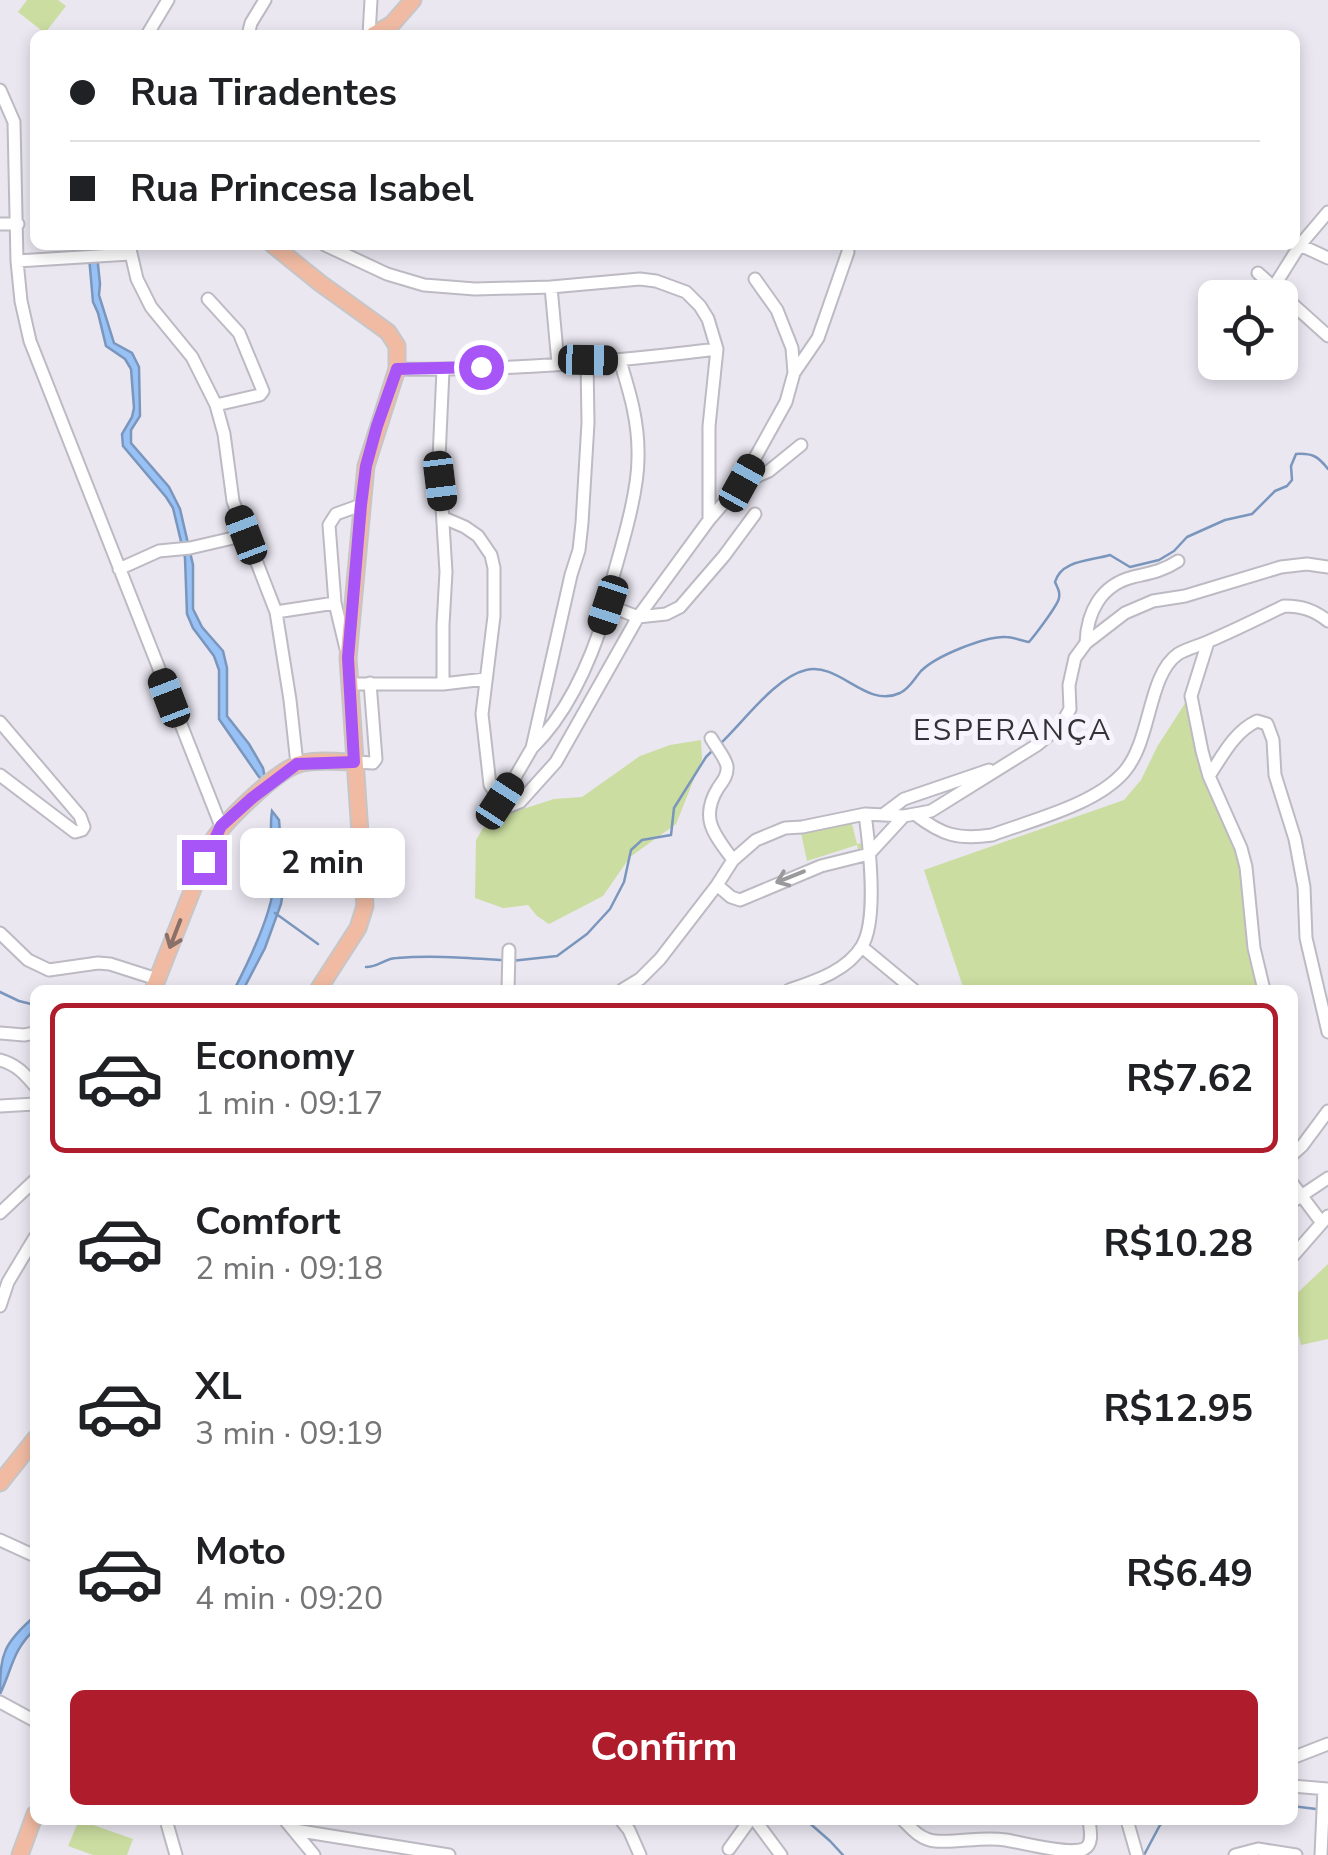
<!DOCTYPE html>
<html lang="en">
<head>
<meta charset="utf-8">
<style>
  :root { --surface:#fff; --page:#f2f2f2; --text:#202124; --muted:#757577; --line:#e0e0e0; --accent:#af1c2c }
  body { margin:0; font-family:"Nunito Sans",sans-serif; background:var(--page); color:var(--text); height:100vh; display:flex; flex-direction:column; font-size:38px; white-space:nowrap }
  * { box-sizing:border-box; margin:0 }
  p { font-size:32px; color:var(--muted) }
  .icon { flex:none; width:55px; height:55px; fill:none; stroke:currentColor; stroke-width:2; stroke-linecap:round; stroke-linejoin:round }
  .map { position:relative; flex:1; overflow:hidden }
  .details { position:absolute; left:30px; top:985px; width:1268px; height:840px; display:flex; flex-direction:column; background:var(--surface); border-radius:15px; box-shadow:0 5px 15px #0003 }
  .details>* { flex:none }
  .banner { position:absolute; left:30px; top:30px; width:1270px; height:220px; border-radius:15px; box-shadow:0 5px 15px #0003; display:grid; align-content:center; height:220px; padding:0 40px; background:var(--surface) }
  .controls { position:absolute; left:1198px; top:280px; display:grid; gap:20px }
  .controls a { display:grid; place-items:center; width:100px; height:100px; border-radius:15px; background:var(--surface); box-shadow:0 5px 15px #0003; font-size:50px }
  .end { position:absolute; width:45px; height:45px; margin:-22px; border:12px solid #a855f7; background:#fff; box-shadow:0 0 0 5px #fff }
  .from { border-radius:50% }
  .bubble { position:absolute; height:70px; border-radius:15px; background:var(--surface); box-shadow:0 5px 15px #0003; font-size:32px; font-weight:700; line-height:70px; text-align:center }
  .car { position:absolute; width:30px; height:60px; margin:-30px -15px; border-radius:12px; box-shadow:0 0 8px 2px #0007; background:linear-gradient(#222 24%,#8ab4d8 0 40%,#222 0 76%,#8ab4d8 0 86%,#222 0) }
  .banner b { display:flex; align-items:center; gap:35px; height:95px; font-size:38px }
  .banner b+b { border-top:2px solid var(--line) }
  .banner i { width:25px; height:25px; background:var(--text) }
  ul { padding:18px 0 0; list-style:none }
  li { display:flex; align-items:center; gap:30px; height:150px; margin:0 20px 15px; padding:0 20px; border:5px solid transparent; border-radius:15px }
  li div { flex:1 }
  li b { display:block; font-size:38px }
  li em { font-style:normal; font-weight:700 }
  li.selected { border-color:var(--accent) }
  li>.icon { width:90px; height:90px; stroke-width:1.5 }
  .button { display:flex; gap:20px; margin-top:auto; padding:20px 40px }
  .button a { flex:1; height:115px; border-radius:15px; background:var(--accent); color:#fff; font-size:40px; font-weight:700; line-height:115px; text-align:center }
  .map>svg:first-child { display:block }
</style>
</head>
<body>
<div class="map">
<svg width="1328" height="1855" viewBox="0 0 1328 1855">
  <rect width="100%" height="100%" fill="#eae7f1"/>
  <!-- green -->
  <path fill="#cbdda0" d="M27,0h31l8,6 -21,27 -27,-21z
    M1189,697l53,165 12,112 5,16h-295l-40,-120 200,-70 17,-20 16,-33z
    M701,740l1,19 -26,65 -46,33 -27,39 -54,28 -12,-8 -9,-11 -25,3 -28,-10 1,-58 12,-20 66,-21 28,-2 58,-41 30,-11z
    M851,820l6,24 8,-2 2,8 -8,3 -2,-8 -50,16 -6,-28z
    M1328,1264v75l-27,6 -8,-31v-17z
    M79,1820l54,19 -6,16h-34l-25,-9z"/>
  <!-- water -->
  <path fill="#98c1f5" stroke="#7a96bc" stroke-width="2.5" d="M88,245h8l4,39 -1,11 15,48 18,10 7,14 1,49 -9,14v13l38,44 11,22 13,56v44l9,18 21,24 4,17v48l22,28 14,24 3,15 -7,-6 -40,-58v-49l-5,-14 -21,-28 -6,-14 -2,-56 -12,-50 -7,-11 -43,-51 -1,-12 10,-17 2,-9 -3,-39 -6,-10 -19,-13 -8,-33 -5,-11z
    M272,811l7,9 5,65 -3,19 -16,44 -22,42h-9c15,-29 37,-74 40,-106 1,-25 -6,-49 -2,-73z
    M35,1616v13c-23,22 -22,38 -35,65 0,-41 4,-51 35,-78z"/>
  <g fill="none" stroke-linecap="round" stroke-linejoin="round">
    <!-- stream -->
    <path stroke="#7a96bc" stroke-width="2.5" d="M719,745c24,-22 56,-68 87,-75 34,-8 60,39 94,23 10,-5 14,-14 21,-22 15,-15 64,-35 85,-34 7,0 16,4 23,5 6,-7 29,-37 30,-44 1,-7 -1,-9 -4,-16 6,-22 35,-21 55,-27l20,12 29,-7 15,-9 13,-14 38,-17 27,-6 23,-23 12,-5 5,-6 -1,-14 5,-12c16,-1 22,2 32,15
      M275,913l43,31
      M511,961l46,-5 30,-22 23,-25 14,-27 7,-32 11,-10 29,-5 3,-27 32,-51 7,-7
      M366,967c13,0 19,-9 31,-9 35,-3 71,0 106,2
      M0,992l19,9 16,4
      M1292,1806l24,3
      M806,1820l24,21 13,14
      M1144,1855l16,-30 8,-5"/>
    <!-- minor casing -->
    <g stroke="#bdbac3" stroke-width="15">
      <path id="minor" d="M147,35l21,-35
        M248,35l3,-12 14,-23
        M369,35l2,-35
        M0,90l14,32 3,139 4,40 9,40 191,485
        M0,224h18
        M129,245l8,34 14,28 41,50 24,48 8,29 9,67 43,111 14,88 7,64
        M325,245l62,29 37,11 51,4 76,-2 89,-8 16,2 30,11 14,14 8,13 9,30 -8,77v94
        M1300,245l28,13
        M17,261l113,-7
        M1258,273l70,63
        M551,287l7,76
        M1273,288l27,-43 28,-33
        M208,299l31,34 24,58 -3,4 -44,10
        M397,369c106,2 216,-7 320,-20
        M443,370l-4,88 7,114 -3,53v59
        M794,373l24,-35 30,-86
        M741,483l28,-12 32,-26
        M444,518l21,9 13,9 13,19 3,13v48l-12,98 8,71 11,16 31,-53 39,-173 8,-25 3,-27 6,-100 -1,-63
        M119,569l40,-18 31,-3 56,-13
        M607,605l31,12 28,-3 14,-7 44,-51 31,-42
        M276,612l59,-9
        M1208,642l-17,54 11,55 7,25 32,72 5,19 8,81 10,42
        M1086,643c1,-31 15,-58 47,-66 17,-4 30,-6 45,-16
        M346,649l-11,-46 -6,-78 7,-11 25,-9
        M349,684h94l42,-5
        M0,722l80,94 4,11 -2,3 -7,2 -75,-57
        M711,738c5,9 14,19 16,28 1,9 -4,15 -9,22 -19,31 -3,47 15,72
        M532,748c38,-37 60,-90 75,-140 3,-13 4,-26 8,-38 9,-32 23,-79 23,-112 1,-35 -8,-65 -18,-97
        M354,762l19,1 3,-4 -6,-76
        M1209,776c14,-21 25,-44 48,-55l10,3 6,16 2,35 20,64 9,48 2,51 22,94
        M501,801l9,5 10,-4 36,-40 82,-145 71,-97 32,-37 45,-81 8,-29 -2,-25 -15,-38 -22,-31
        M884,814l20,-15 85,-29
        M916,815c26,20 42,25 76,20 40,-15 103,-30 132,-63 28,-32 23,-96 54,-118 8,-5 20,-8 29,-12 26,-11 52,-24 77,-36 18,0 30,4 44,15
        M717,885l14,12 9,3 81,-34 48,-12 35,-38
        M0,933l28,27 21,10 49,-7 12,1 47,15
        M862,947l52,43
        M508,990l1,-40
        M622,990l18,-11 20,-20 57,-74 16,-25 23,-20 29,-12 17,-1 63,-13 39,2 27,-5 106,-66 24,-20 9,-16 -1,-24 6,-27 11,-15 39,-30 28,-12 32,-5 96,-29 26,-3 21,3
        M789,990c26,-9 58,-19 73,-44 16,-26 7,-102 3,-132
        M0,1033l24,2 11,-2
        M0,1060c16,4 25,14 35,26
        M0,1106l35,-2
        M1292,1155l10,-9 26,-35
        M1292,1183l30,40
        M1292,1202l36,-24
        M0,1213l35,-33
        M1292,1257l36,-41
        M0,1306l8,-24 27,-45
        M0,1540l35,16
        M0,1702l35,19
        M1292,1758l36,-14
        M1292,1786l36,3
        M166,1820l10,35
        M285,1820l29,35
        M621,1820l8,10 11,25
        M755,1820l26,35
        M903,1820c9,9 18,20 32,21 24,2 47,-5 71,-1 18,3 62,15 78,9 10,-5 6,-20 5,-29
        M1127,1820l10,35
        M294,1830l155,25
        M729,1849l18,-25
        M1235,1855l23,-6 38,6
        M1321,1855l3,-66"/>
    </g>
    <!-- major casing -->
    <g stroke="#c6c6c7" stroke-width="19">
      <path id="major" d="M373,35l19,-11 21,-24
        M273,245l47,38 68,49 9,14v23l-31,97 -18,192 17,248 -7,22 -40,62
        M153,990l58,-147c13,-21 65,-72 88,-79 16,-5 38,-2 55,-2
        M0,1483l35,-44
        M20,1855l15,-41"/>
    </g>
    <!-- minor -->
    <use href="#minor" stroke="#fff" stroke-width="11"/>
    <!-- major -->
    <use href="#major" stroke="#f1bba3" stroke-width="15"/>
  </g>
  <!-- one-way arrows -->
  <defs><path id="oneway-shaft" d="M-6 0H5M1.5-3L5.5 0L1.5 3" fill="none" stroke-width="1.6" stroke-linecap="round" stroke-linejoin="round" transform="scale(2.5)"/></defs>
  <use stroke="#9a999b" href="#oneway-shaft" transform="translate(790 877) rotate(158)"/>
  <use stroke="#897068" href="#oneway-shaft" transform="translate(175 934) rotate(111)"/>
  <g fill="none" stroke-linecap="round" stroke-linejoin="round">
    <!-- route -->
    <path stroke="#a855f7" stroke-width="12" d="M204,862l17,-36 31,-28 45,-34 57,-2 -6,-104 13,-153 5,-39 11,-40 20,-57 84,-2"/>
  </g>
  <g text-anchor="middle" stroke-width="10" stroke-linejoin="round" paint-order="stroke">
    <!-- neighbourhood labels -->
    <g font-size="30" letter-spacing="2.5" fill="#343337" stroke="#f8f4fe">
      <text x="1013" y="740">ESPERANÇA</text>
    </g>
  </g>
</svg>
<div class="controls">
<a><svg class="icon" aria-label="locate" viewBox="0 0 24 24"><circle cx="12" cy="12" r="6"/><path d="M12 2v4M12 18v4M2 12h4M18 12h4"/></svg></a>
</div>
<i class="end from" style="left:481px;top:367px"></i>
<i class="end" style="left:204px;top:862px"></i>
<div class="bubble" style="left:240px;top:828px;width:165px">2 min</div>
<i class="car" style="left:588px;top:360px;rotate:91deg"></i>
<i class="car" style="left:440px;top:481px;rotate:173deg"></i>
<i class="car" style="left:742px;top:483px;rotate:29deg"></i>
<i class="car" style="left:246px;top:535px;rotate:339deg"></i>
<i class="car" style="left:608px;top:605px;rotate:198deg"></i>
<i class="car" style="left:169px;top:698px;rotate:339deg"></i>
<i class="car" style="left:500px;top:801px;rotate:33deg"></i>
<div class="banner">
<b><i class="from"></i>Rua Tiradentes</b>
<b><i></i>Rua Princesa Isabel</b>
</div>
<section class="details">
<ul>
<li class="selected"><svg class="icon" aria-label="car" viewBox="0 0 24 24"><path d="M5 17H2v-5l4-1 3-4h7l3 4 3 1v5h-3M9 17h6M6 11h13"/><circle cx="7" cy="17" r="2"/><circle cx="17" cy="17" r="2"/></svg><div><b>Economy</b><p>1 min · 09:17</p></div><em>R$7.62</em></li>
<li><svg class="icon" aria-label="car" viewBox="0 0 24 24"><path d="M5 17H2v-5l4-1 3-4h7l3 4 3 1v5h-3M9 17h6M6 11h13"/><circle cx="7" cy="17" r="2"/><circle cx="17" cy="17" r="2"/></svg><div><b>Comfort</b><p>2 min · 09:18</p></div><em>R$10.28</em></li>
<li><svg class="icon" aria-label="car" viewBox="0 0 24 24"><path d="M5 17H2v-5l4-1 3-4h7l3 4 3 1v5h-3M9 17h6M6 11h13"/><circle cx="7" cy="17" r="2"/><circle cx="17" cy="17" r="2"/></svg><div><b>XL</b><p>3 min · 09:19</p></div><em>R$12.95</em></li>
<li><svg class="icon" aria-label="car" viewBox="0 0 24 24"><path d="M5 17H2v-5l4-1 3-4h7l3 4 3 1v5h-3M9 17h6M6 11h13"/><circle cx="7" cy="17" r="2"/><circle cx="17" cy="17" r="2"/></svg><div><b>Moto</b><p>4 min · 09:20</p></div><em>R$6.49</em></li>
</ul>
<div class="button"><a>Confirm</a></div>
</section>
</div>
</body>
</html>
